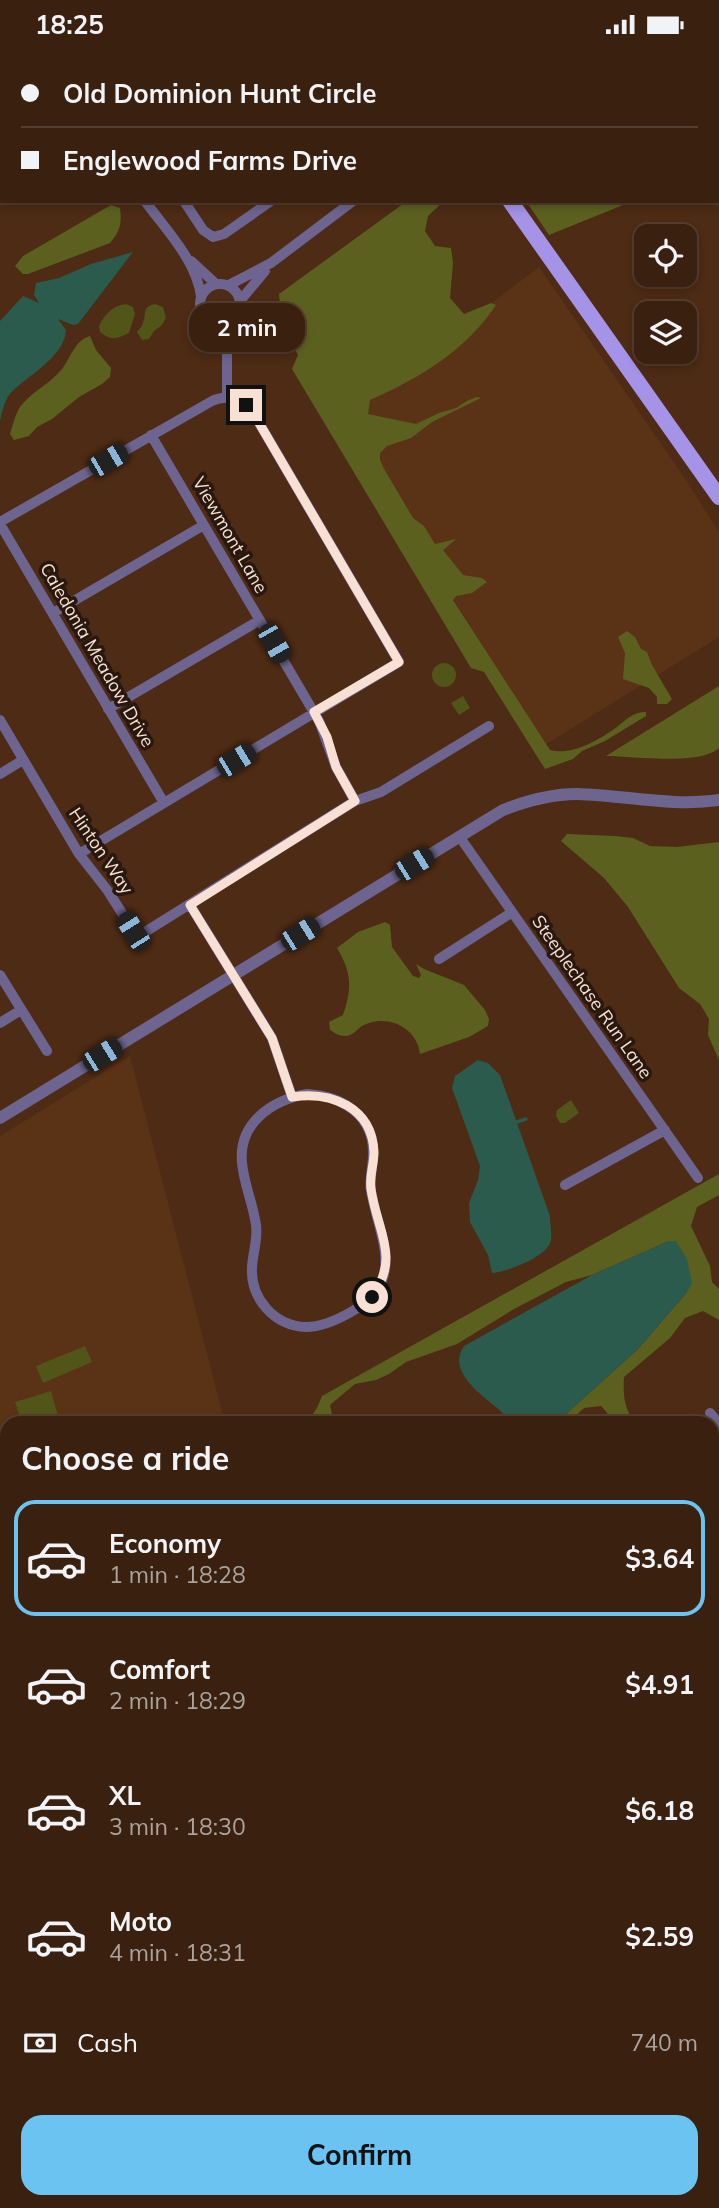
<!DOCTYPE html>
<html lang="en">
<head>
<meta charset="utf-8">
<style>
  :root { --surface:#3a200f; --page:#452d1d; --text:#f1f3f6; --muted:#aba39e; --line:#543e2f; --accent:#6ac3f1 }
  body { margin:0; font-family:Mulish,sans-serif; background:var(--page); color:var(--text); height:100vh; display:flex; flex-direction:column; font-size:26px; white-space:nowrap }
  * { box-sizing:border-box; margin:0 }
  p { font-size:23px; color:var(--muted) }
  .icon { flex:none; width:38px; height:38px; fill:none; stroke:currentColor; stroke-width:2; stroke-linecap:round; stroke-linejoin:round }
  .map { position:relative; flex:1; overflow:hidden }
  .details { position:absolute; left:0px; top:1367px; width:719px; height:793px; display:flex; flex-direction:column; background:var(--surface); border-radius:21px 21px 0 0; box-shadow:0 4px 10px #0003,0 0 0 2px var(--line) }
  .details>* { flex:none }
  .guide { position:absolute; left:0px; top:0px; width:719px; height:154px; box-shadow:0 4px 10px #0003,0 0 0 2px var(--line); display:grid; align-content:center; height:154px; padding:0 21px; background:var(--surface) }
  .buttons { position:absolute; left:634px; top:175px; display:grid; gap:14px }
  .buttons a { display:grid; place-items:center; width:63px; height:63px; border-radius:14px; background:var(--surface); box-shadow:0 4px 10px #0003,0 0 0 2px var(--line); font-size:35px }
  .end { position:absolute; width:32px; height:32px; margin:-16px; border:9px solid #f8e1d4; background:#111; box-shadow:0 0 0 4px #111 }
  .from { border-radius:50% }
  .bubble { position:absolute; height:49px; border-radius:21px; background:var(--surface); box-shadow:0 4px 10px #0003,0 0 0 2px var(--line); font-size:23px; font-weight:700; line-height:49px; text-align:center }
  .car { position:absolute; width:21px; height:42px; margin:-21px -10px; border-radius:9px; box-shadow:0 0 5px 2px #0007; background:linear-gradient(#222 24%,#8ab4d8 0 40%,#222 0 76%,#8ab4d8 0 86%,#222 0) }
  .guide b { display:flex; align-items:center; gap:24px; height:66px; font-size:26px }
  .guide b+b { border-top:2px solid var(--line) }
  .guide i { width:18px; height:18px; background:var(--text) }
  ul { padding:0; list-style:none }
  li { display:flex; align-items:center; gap:21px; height:116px; margin:0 14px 10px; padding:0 7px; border:4px solid transparent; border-radius:21px }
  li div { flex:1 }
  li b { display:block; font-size:26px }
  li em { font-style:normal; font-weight:700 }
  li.active { border-color:var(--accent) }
  li>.icon { width:63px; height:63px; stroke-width:1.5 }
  h2 { padding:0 21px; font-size:32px; line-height:84px }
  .pay { display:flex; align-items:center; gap:18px; height:77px; padding:0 21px; font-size:26px }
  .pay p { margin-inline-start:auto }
  .cta { display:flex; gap:14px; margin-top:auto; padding:14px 21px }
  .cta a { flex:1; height:80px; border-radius:21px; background:var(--accent); color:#111; font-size:28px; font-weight:700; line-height:80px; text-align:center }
  .status { display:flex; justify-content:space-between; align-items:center; height:49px; padding:0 35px; background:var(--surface); direction:ltr }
  .status svg { height:19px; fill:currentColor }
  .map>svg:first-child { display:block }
</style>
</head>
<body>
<div class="status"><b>18:25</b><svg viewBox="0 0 49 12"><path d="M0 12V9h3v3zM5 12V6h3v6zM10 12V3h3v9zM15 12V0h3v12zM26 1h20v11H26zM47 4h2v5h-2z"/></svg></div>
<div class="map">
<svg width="719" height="2159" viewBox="0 0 719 2159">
  <rect width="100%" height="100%" fill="#4d2b14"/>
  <!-- built -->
  <path fill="#5a3216" d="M539,218l145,210 35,55v105l-174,108 -206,-327z
    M130,1007l95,367h-218v147l-7,4v-438z"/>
  <!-- green -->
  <path fill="#515517" d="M126,255l7,3 2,7 -6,19c-12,6 -18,8 -29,-1l-1,-6c6,-12 13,-20 27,-22z
    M155,255l8,3 3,11 -4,7 -8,6 -5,8 -7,1 -5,-8c2,-3 5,-5 6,-9 4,-9 -2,-16 12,-19z
    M432 626a12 12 0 1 1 24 0a12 12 0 1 1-24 0Z
    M463,647l7,12 -11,7 -8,-12z
    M571,1051l8,13 -14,10h-5l-4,-7 1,-6z
    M85,1297l7,16 -49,21 -7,-17z
    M51,1342l9,32h-38l-7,-21z
    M0,1410l6,37 -3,7 -3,1z"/>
  <!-- forest -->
  <path fill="#5c601f" d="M0,0h93l-91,2 -2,53z
    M423,0h296v117l-1,-115z
    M407,152h37l-16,15 -3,15 10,15 16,2 2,15 -3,35 14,16 27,-11 5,2c-31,46 -76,73 -126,95l-2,14 48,10 23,-11 17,-5 11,-7 9,-4 5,1 -49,24 -21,16 -24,8 -7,7v7l3,7 30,51 11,8 11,18 21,-5 -13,11 20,25 19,3 5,4 -15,11 -16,3 -3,4 97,150c22,6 49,-10 67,-23 10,-8 16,-15 29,-15v4l-41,25 -23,10 -9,8 -28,10 -61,-97 -13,-4 -179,-299 6,-14 -16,-29 -3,-32z
    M526,152h107l-84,34z
    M111,156l9,3c2,15 0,24 -10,35l-82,31h-5l-8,-8 8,-10z
    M90,287l6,14 15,18 -1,9 -8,7 -23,13 -27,22 -15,8 -8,9 -15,4 -4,-6c3,-9 5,-19 10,-27 11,-15 30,-23 42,-38 9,-12 13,-29 28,-33z
    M627,582l8,6 6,12 6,3 5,13 20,34 -5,5h-10v-7l-8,-9 -26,-9 2,-26 -7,-16z
    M719,637v62c-20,18 -85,8 -113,8z
    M567,785l48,2 18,2 17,8 27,1 42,-5v218l-11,-25 1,-16 -9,-15 -21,-16 -51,-81 -24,-29 -43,-37z
    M385,873l5,3 2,22 21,29 6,2 2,-3 -5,-11 8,5 40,16 21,25 4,9 -1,7 -19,11 -49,17c-3,-27 -33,-40 -56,-29 -7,3 -10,11 -19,11 -6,0 -10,-3 -15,-6l-1,-8 14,-7c9,-27 9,-42 -6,-67l21,-16z
    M719,1125v21l-22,12 -6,19 19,40 2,16 7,7v31l-16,-9 -18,7 -15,20 -46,39c-1,18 0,31 11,46h-19l-15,-17 -17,2 -16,15h-12l82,-74 49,-57 -18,-51 -77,34 -26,7 -52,27 -57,35 -51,18 -17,12 -13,6 -21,4 -25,21 4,18h-22l-2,-5 7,-10 5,-12z
    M7,1982v56l-7,6v-48z
    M528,2153h47l3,6h-43z"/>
  <!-- water -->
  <path fill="#2a5b4d" d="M133,203l-55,72 -5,1 -15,-6 8,11c-1,28 -42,47 -57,65 -5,8 -7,17 -9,26v-100l23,-25 16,7 -5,-8 2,-12 23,-5 32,-14z
    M478,1011l10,3 12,12 50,141c0,8 2,17 1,24 -2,16 -44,32 -59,33l-4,-18 -18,-33 -1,-19 9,-23 2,-14 -28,-78 3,-12z
    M669,1192h7l11,18 5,24 -5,9 -49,57 -82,74c-12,0 -26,2 -38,0 -8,-2 -16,-11 -22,-16 -17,-14 -49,-37 -32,-61l128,-71z
    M7,2090v62l129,1 1,6 -137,-1v-65z"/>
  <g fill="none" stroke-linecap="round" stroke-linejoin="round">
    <!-- stream -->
    <path stroke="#2a5b4d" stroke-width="3.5" d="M517,1073l9,-3"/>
    <!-- minor -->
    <path stroke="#6d658f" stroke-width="10" d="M235,2l3,-2
      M0,145l2,-1
      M145,152c21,29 51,59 56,95
      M184,152l19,29 10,7 11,-3 47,-33
      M191,212l25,23
      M200 255a20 20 0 1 1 40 0a20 20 0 1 1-40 0Z
      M229,236l42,-22 82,-62
      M240,252l25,-30
      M227,348v-45l6,-33
      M151,386l168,286 17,46 19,34
      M0,473l212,-121c17,-8 32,0 43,15l144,246 -320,192
      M0,475l164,279
      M53,564l151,-88
      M108,660l152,-89
      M0,671l79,134 29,37 29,46 218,-136 26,-9 108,-66
      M0,725l23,-14
      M459,787l239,342
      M190,856l82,133 20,59
      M439,910l72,-46
      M0,926l47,76
      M0,974l21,-13
      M307,1045c36,2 67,22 66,60 0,13 -4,25 -2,37 9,50 36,89 -20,121 -14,8 -29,15 -45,15 -32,-1 -56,-29 -54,-60 1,-15 6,-28 4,-42 -3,-21 -12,-41 -14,-62 -4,-40 30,-63 65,-69z
      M565,1136l100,-55
      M710,1364l9,11
      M712,1612l7,7
      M0,1680l7,7
      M712,1817l7,-4
      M0,1878l7,-7
      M712,2076l7,-9
      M235,2152l7,7
      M315,2152l1,7
      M694,2152l1,7
      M215,2159l6,-7
      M271,2159l6,-7"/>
    <!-- tertiary -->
    <path stroke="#6d658f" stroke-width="12" d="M0,1069l503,-308c23,-9 48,-16 74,-16 47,1 95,13 142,6
      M0,1822l7,7
      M712,1931l7,-4
      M712,1954l7,-3
      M362,2152l7,7
      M448,2159l7,-7
      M479,2159l7,-7"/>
    <!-- primary -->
    <path stroke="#a593e8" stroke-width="16" d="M405,0l1,2
      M510,152l209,296"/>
  </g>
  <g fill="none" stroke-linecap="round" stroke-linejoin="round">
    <!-- route -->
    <path stroke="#f8e1d4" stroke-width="9" d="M246,356l9,11 144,246 -85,50 13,25 9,30 19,34 -165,104 82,133 20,59c39,-6 80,10 82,55 0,13 -5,25 -3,37 6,43 30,67 1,108"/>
  </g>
  <g text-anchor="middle" stroke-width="7" stroke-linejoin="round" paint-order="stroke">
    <!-- street labels -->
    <g font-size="18" fill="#f8e1d4" stroke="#28180e">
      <text transform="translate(230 486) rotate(60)" y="6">Viewmont Lane</text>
      <text transform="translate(97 606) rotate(60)" y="6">Caledonia Meadow Drive</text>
      <text transform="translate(101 802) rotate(56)" y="6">Hinton Way</text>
      <text transform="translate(592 948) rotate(55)" y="6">Steeplechase Run Lane</text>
    </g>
  </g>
</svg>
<div class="buttons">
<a><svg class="icon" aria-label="locate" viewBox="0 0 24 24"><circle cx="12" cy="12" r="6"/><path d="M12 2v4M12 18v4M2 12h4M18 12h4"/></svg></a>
<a><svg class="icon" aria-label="layers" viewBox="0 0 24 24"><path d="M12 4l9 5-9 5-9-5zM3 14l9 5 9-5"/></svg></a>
</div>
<i class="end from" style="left:372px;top:1248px"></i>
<i class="end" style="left:246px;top:356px"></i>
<div class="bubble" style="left:189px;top:254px;width:116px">2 min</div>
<i class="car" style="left:108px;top:411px;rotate:60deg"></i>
<i class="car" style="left:274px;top:594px;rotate:150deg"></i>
<i class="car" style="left:236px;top:711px;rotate:59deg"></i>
<i class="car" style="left:414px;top:815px;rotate:58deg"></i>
<i class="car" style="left:133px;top:882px;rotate:328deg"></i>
<i class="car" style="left:300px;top:885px;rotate:58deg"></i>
<i class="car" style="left:102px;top:1006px;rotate:58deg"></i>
<div class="guide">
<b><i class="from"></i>Old Dominion Hunt Circle</b>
<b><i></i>Englewood Farms Drive</b>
</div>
<section class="details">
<h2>Choose a ride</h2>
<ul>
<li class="active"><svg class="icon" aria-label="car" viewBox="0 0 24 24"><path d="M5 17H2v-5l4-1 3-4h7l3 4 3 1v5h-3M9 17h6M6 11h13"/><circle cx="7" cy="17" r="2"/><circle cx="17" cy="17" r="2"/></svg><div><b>Economy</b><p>1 min · 18:28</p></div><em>$3.64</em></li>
<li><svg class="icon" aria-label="car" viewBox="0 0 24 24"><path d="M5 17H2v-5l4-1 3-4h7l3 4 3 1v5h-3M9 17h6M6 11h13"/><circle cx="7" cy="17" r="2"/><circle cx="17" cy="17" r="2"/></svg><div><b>Comfort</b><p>2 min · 18:29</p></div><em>$4.91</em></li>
<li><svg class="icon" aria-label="car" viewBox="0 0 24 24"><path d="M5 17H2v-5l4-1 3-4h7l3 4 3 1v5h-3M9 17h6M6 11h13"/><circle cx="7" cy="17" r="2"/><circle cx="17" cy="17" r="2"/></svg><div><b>XL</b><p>3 min · 18:30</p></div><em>$6.18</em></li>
<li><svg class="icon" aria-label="car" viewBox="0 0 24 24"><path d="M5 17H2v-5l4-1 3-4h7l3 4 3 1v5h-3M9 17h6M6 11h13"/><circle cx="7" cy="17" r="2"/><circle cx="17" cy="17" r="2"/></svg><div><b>Moto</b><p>4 min · 18:31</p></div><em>$2.59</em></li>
</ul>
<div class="pay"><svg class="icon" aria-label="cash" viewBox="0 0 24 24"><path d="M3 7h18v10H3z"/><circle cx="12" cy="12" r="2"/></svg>Cash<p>740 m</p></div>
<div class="cta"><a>Confirm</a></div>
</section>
</div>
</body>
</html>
